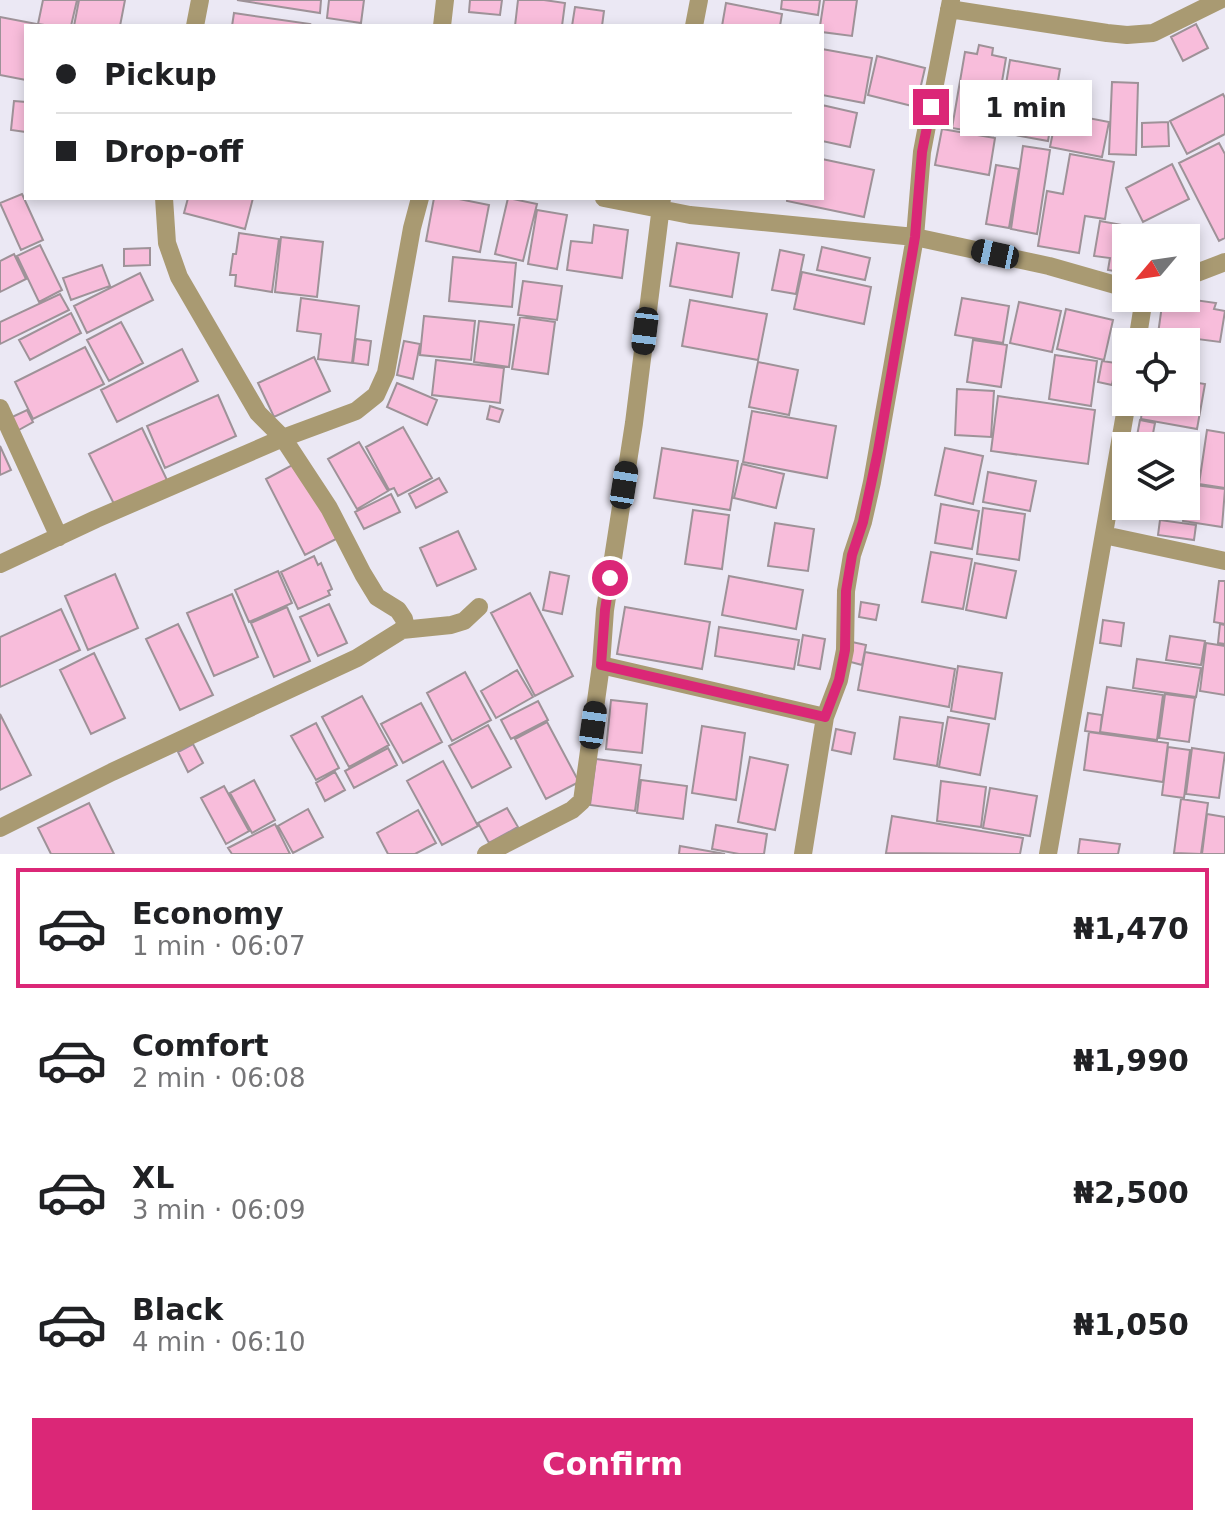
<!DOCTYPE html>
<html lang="en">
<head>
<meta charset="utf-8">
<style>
  :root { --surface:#fff; --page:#f2f2f2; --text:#202124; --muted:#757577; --line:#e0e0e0; --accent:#db2777 }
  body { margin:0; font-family:"DejaVu Sans",sans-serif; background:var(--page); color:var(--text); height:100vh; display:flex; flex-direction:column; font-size:30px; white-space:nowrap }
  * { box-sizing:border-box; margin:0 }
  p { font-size:26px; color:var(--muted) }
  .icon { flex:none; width:44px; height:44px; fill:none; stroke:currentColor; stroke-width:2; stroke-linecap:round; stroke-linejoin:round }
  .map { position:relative; height:854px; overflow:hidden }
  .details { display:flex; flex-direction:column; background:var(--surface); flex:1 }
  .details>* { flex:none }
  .hud { position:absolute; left:24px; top:24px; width:800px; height:176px; border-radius:0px; box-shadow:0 4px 12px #0003; display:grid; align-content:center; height:176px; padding:0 32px; background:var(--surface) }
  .needle { width:52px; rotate:241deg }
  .fabs { position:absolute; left:1112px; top:224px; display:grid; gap:16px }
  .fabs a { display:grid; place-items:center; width:88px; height:88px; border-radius:0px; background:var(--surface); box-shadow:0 4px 12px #0003; font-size:40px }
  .end { position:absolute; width:36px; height:36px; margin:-18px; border:10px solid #db2777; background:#fff; box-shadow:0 0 0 4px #fff }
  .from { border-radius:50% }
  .bubble { position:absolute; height:56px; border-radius:0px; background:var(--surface); box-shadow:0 4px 12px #0003; font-size:26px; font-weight:600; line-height:56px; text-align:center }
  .car { position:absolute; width:24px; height:48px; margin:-24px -12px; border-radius:10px; box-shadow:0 0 6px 2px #0007; background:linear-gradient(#222 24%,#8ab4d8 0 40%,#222 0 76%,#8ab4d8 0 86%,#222 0) }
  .hud b { display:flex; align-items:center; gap:28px; height:76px; font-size:30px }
  .hud b+b { border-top:2px solid var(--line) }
  .hud i { width:20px; height:20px; background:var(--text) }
  ul { padding:14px 0 0; list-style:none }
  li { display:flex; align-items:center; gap:24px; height:120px; margin:0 16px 12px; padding:0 16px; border:4px solid transparent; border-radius:0px }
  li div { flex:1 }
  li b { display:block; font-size:30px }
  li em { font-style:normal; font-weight:600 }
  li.selected { border-color:var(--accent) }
  li>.icon { width:72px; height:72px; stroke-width:1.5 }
  .primary-button { display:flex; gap:16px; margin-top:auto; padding:16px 32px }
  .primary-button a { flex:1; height:92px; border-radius:0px; background:var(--accent); color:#fff; font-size:32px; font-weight:600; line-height:92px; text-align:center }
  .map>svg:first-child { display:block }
</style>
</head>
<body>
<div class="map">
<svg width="1225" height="854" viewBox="0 0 1225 854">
  <rect width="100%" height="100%" fill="#ebe8f4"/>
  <!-- building -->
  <path fill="#f8bddb" stroke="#9e9298" stroke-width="2" d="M43,0h34l-6,26h-20l-13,-2z
    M79,0h46l-5,26h-46z
    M237,0h84l-1,13z
    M329,0h35l-3,23 -34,-5z
    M470,0h32l-2,15 -31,-3z
    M518,0h26l21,3 -3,23h-47z
    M782,0h38l-2,15 -37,-6z
    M824,0h33l-5,36 -30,-4v-6h-2z
    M726,3l56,11 -2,12h-58z
    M575,7l29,4 -2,15h-30z
    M234,13l76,11 -1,2h-77z
    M0,17l47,9h-21v54l-26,-5z
    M1196,24l12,24 -25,13 -12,-24z
    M979,45l14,3 -1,7 14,3 -13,77 -41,-7 13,-76 12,2z
    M822,49l50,9 -8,45 -42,-8z
    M877,56l48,12 -9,39 -48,-12z
    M1010,60l50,9 -12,72 -50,-9z
    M1112,82l26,1 -2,72 -27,-1z
    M1223,94l2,4v36l-38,20 -17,-33z
    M14,101l12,1v30l-15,-2z
    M822,105l35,8 -7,34 -28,-6z
    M1057,112l52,10 -7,35 -52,-10z
    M1168,122l1,24 -27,1v-24z
    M942,129l53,9 -6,37 -54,-10z
    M1219,143l6,11v84l-6,3 -40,-78z
    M1023,146l27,4 -13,84 -26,-5z
    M1070,154l44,8 -9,57 -20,-3 -6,37 -41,-7 9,-55 16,3z
    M822,159l52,11 -10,47 -77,-16v-3h35z
    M1172,164l17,35 -46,23 -17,-34z
    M996,165l23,4 -10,59 -23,-4z
    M22,194l21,46 -22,10 -21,-47z
    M188,198h65l-8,31 -61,-16z
    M434,198h20l35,7 -9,47 -54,-11z
    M508,198l29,6 -14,57 -28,-7z
    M537,210l30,5 -10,54 -29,-5z
    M1100,221l33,6v5l7,1 -1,5h-13v35l-18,-3 2,-12 -16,-2z
    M594,225l34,5 -6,48 -55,-8 4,-29 21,2z
    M239,233l40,6 -7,53 -37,-6 1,-11h-6l3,-21h3z
    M281,237l42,5 -6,55 -42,-5z
    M677,243l62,10 -7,44 -62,-11z
    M40,245l22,45 -23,12 -22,-46z
    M822,247l48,11 -5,22 -48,-10z
    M150,248v17l-26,1v-17z
    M780,250l24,5 -8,39 -24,-4z
    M14,254l12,25 -26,13v-31z
    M453,257l63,6 -4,44 -63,-6z
    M102,265l8,21 -39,14 -8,-22z
    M802,272l69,15 -7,37 -70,-15z
    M140,273l13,27 -66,33 -13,-27z
    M523,281l39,5 -5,34 -39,-5z
    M1186,291l2,1 -1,7 29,4 -2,6 11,2 -5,31 -62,-8 5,-36h23z
    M60,294l9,16 -69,34v-22z
    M301,298l58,8 -7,57 -34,-4 3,-25 -24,-3z
    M962,298l47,8 -6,37 -48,-8z
    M690,300l77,14 -9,46 -76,-14z
    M1019,302l42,9 -9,41 -42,-9z
    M1066,309l47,11 -9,40 -47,-11z
    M71,313l10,20 -51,27 -11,-20z
    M424,316l51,5 -4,39 -51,-5z
    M520,317l35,5 -7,52 -36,-5z
    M479,321l35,4 -5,42 -35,-5z
    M121,322l22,41 -34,18 -22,-41z
    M356,339l15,2 -3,24 -15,-2z
    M973,340l34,5 -6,42 -34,-5z
    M404,341l16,3 -7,35 -16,-4z
    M85,347l19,37 -71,35 -18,-37z
    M182,349l16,32 -81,41 -16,-32z
    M1055,355l42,6 -6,45 -42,-7z
    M314,357l16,34 -56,26 -16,-34z
    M436,360l68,8 -4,35 -68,-8z
    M1102,361l14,2 -4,22 -14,-3z
    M758,362l40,8 -9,45 -40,-8z
    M1186,381l19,3 -8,45 -56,-10 2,-17h22v2l15,2 1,-4h5z
    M397,383l40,17 -10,25 -40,-18z
    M957,389l37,2 -3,46 -36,-2z
    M218,395l18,41 -71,32 -18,-42z
    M998,396l97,14 -7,54 -97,-13z
    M490,406l13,4 -4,12 -12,-3z
    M27,410l6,12 -16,9 -7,-13z
    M752,411l84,15 -9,52 -84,-16z
    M1140,420l15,3 -4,21 -15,-3z
    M403,427l29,51 -34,18 -4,-8 -5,2 -23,-43z
    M142,428l25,52 -52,26 -26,-52z
    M1207,430l18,3v55l-26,-4z
    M359,442l29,49 -31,18 -29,-50z
    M0,446l11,24 -11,5z
    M662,448l76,13 -8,49 -76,-12z
    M945,448l38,8 -10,48 -38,-9z
    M298,462l40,76 -33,17 -39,-76z
    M742,464l42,10 -8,34 -42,-10z
    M988,472l48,9 -6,30 -47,-9z
    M439,478l8,14 -31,16 -7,-14z
    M1188,484l37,5 -3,38 -39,-6z
    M391,494l9,18 -36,17 -9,-17z
    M941,504l38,7 -7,38 -37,-6z
    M983,508l42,6 -6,46 -42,-6z
    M693,510l36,5 -7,54 -37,-5z
    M1160,520l36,5 -2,15 -36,-5z
    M775,523l39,6 -6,42 -40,-5z
    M458,531l18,38 -39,17 -17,-38z
    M931,552l41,7 -9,50 -41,-7z
    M314,556l4,9 3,-2 11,26 -4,2 2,4 -32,14 -17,-37z
    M975,563l41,8 -10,47 -40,-8z
    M278,571l14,32 -43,19 -14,-32z
    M550,572l19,4 -7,38 -19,-4z
    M115,574l23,54 -50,22 -23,-54z
    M729,576l74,14 -7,39 -74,-14z
    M1219,581h6v43l-11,-2z
    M530,593l43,83 -38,20 -44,-83z
    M232,594l26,63 -44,19 -27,-63z
    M861,602l18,3 -3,15 -17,-3z
    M329,604l18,39 -29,13 -18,-39z
    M287,607l23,54 -36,16 -23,-54z
    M625,607l85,15 -8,47 -85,-15z
    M61,609l19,41 -80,37v-50z
    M1103,620l21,3 -3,23 -21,-3z
    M178,624l35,71 -33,15 -34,-71z
    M1220,624l5,1v19l-7,-1z
    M719,627l80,13 -5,29 -79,-13z
    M803,635l22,4 -5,30 -22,-4z
    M1170,636l35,5 -4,24 -35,-5z
    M852,642l14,3 -4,20 -15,-4z
    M1206,643l19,3v49l-25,-4z
    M865,652l90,17 -6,38 -91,-17z
    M94,653l31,65 -34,16 -31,-64z
    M1137,659l64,9 -5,29 -63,-9z
    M958,666l44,7 -7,46 -44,-8z
    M517,670l16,27 -37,21 -15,-27z
    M465,672l26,48 -39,21 -25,-48z
    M1107,687l56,8 -6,45 -57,-8z
    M1165,694l30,4 -6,44 -30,-4z
    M362,696l27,49 -40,22 -27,-50z
    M611,700l36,4 -5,49 -36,-4z
    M538,701l10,19 -37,19 -10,-19z
    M421,703l21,39 -39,21 -22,-39z
    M1088,713l14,2 -2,18 -15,-2z
    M0,714l31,61 -31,15z
    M900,717l43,6 -6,43 -43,-7z
    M948,717l41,7 -9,51 -41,-8z
    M547,722l32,60 -33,17 -31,-60z
    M316,723l23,45 -23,12 -25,-44z
    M488,725l23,42 -39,21 -23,-42z
    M702,726l43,7 -9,67 -44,-7z
    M836,729l19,4 -4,21 -19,-4z
    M1089,732l79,11 -5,39 -79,-12z
    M193,744l10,19 -15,9 -10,-20z
    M1168,747l22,3 -6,48 -22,-3z
    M388,748l9,17 -43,23 -9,-17z
    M1192,748l33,5 -6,45 -33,-4z
    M750,757l38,8 -13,65 -37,-8z
    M596,759l45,6 -6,46 -45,-6z
    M443,761l35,65 -36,19 -35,-64z
    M335,772l10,18 -20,11 -9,-18z
    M254,780l21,40 -23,13 -22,-40z
    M641,780l46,6 -4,33 -46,-6z
    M941,781l45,6 -5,40 -44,-6z
    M224,786l25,45 -23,13 -25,-46z
    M990,788l47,8 -7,40 -47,-8z
    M1181,799l27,4 -7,51 -27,-1z
    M89,803l25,51h-63l-13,-26z
    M507,808l11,19 -29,16 -11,-20z
    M308,809l15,28 -30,16 -15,-27z
    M418,810l18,33 -21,11h-27l-11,-21z
    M1207,814l18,3v37h-23z
    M892,816l131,22 -3,16 -134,-1z
    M275,824l15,30h-58l-4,-6z
    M716,825l51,9 -3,20h-25l-27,-5z
    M1080,839l40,5 -2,10h-40z
    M680,846l45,8h-46z"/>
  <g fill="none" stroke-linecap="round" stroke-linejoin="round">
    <!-- street -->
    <path stroke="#a99a72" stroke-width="18" d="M949,9l158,24 20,2 26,-2 67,-33
      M195,26l5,-26
      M442,26l3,-26
      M694,26l5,-26
      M164,198l3,45 12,34 79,136 25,25 46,70 34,66 14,23 21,13 6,9 1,5 -3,6
      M604,198l86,17 225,22 134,29 77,22
      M1186,277l39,-15
      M1137,342l7,-44
      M0,408l59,129
      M1104,535l121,26
      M0,564l96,-45 187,-81 73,-27 20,-16 10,-22 26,-145 8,-30
      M601,665l224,52
      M0,828l112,-56 245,-114 45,-28 49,-5 13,-4 15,-14
      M486,854l86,-44 10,-9 19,-136 4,-55 29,-187 28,-225
      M803,854l22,-137 14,-37 6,-30 1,-59 6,-36 11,-33 9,-40 43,-245 7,-85 29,-152
      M1048,854l79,-452"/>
  </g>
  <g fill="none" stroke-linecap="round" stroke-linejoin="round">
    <!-- route -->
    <path stroke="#db2777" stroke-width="10" d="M610,578l-5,32 -4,55 224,52 14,-37 6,-30 1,-59 6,-36 11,-33 15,-71 37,-214 7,-85 9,-45"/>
  </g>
</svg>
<div class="fabs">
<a><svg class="needle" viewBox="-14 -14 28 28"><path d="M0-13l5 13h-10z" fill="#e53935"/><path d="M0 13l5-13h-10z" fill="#757577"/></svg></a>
<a><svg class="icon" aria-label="locate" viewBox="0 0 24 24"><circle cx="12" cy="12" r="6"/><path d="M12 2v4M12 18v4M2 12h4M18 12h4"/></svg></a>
<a><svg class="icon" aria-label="layers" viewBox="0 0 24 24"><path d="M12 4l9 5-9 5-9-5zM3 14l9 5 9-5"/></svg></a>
</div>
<i class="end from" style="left:610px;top:578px"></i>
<i class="end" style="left:931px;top:107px"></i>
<div class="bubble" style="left:960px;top:80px;width:132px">1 min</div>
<i class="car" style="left:995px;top:254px;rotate:282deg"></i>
<i class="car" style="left:645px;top:331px;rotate:187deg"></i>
<i class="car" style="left:624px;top:485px;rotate:9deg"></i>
<i class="car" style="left:593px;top:725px;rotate:8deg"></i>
<div class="hud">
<b><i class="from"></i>Pickup</b>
<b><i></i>Drop-off</b>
</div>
</div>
<section class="details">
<ul>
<li class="selected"><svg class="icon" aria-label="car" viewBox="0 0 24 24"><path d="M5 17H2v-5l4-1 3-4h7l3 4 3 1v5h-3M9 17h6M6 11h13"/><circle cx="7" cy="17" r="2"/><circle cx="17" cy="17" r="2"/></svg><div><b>Economy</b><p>1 min · 06:07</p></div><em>₦1,470</em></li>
<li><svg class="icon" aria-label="car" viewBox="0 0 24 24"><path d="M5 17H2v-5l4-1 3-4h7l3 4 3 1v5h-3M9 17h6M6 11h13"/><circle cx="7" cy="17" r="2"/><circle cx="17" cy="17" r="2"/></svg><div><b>Comfort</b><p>2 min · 06:08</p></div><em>₦1,990</em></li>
<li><svg class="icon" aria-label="car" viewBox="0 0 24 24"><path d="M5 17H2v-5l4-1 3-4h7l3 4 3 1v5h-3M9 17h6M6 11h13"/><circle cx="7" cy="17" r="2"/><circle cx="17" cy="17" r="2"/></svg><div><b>XL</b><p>3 min · 06:09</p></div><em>₦2,500</em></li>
<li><svg class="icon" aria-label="car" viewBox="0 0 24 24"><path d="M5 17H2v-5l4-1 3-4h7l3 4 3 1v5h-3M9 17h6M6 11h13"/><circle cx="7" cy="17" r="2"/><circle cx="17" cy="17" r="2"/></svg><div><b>Black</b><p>4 min · 06:10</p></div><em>₦1,050</em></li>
</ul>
<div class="primary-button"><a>Confirm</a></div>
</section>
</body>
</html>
